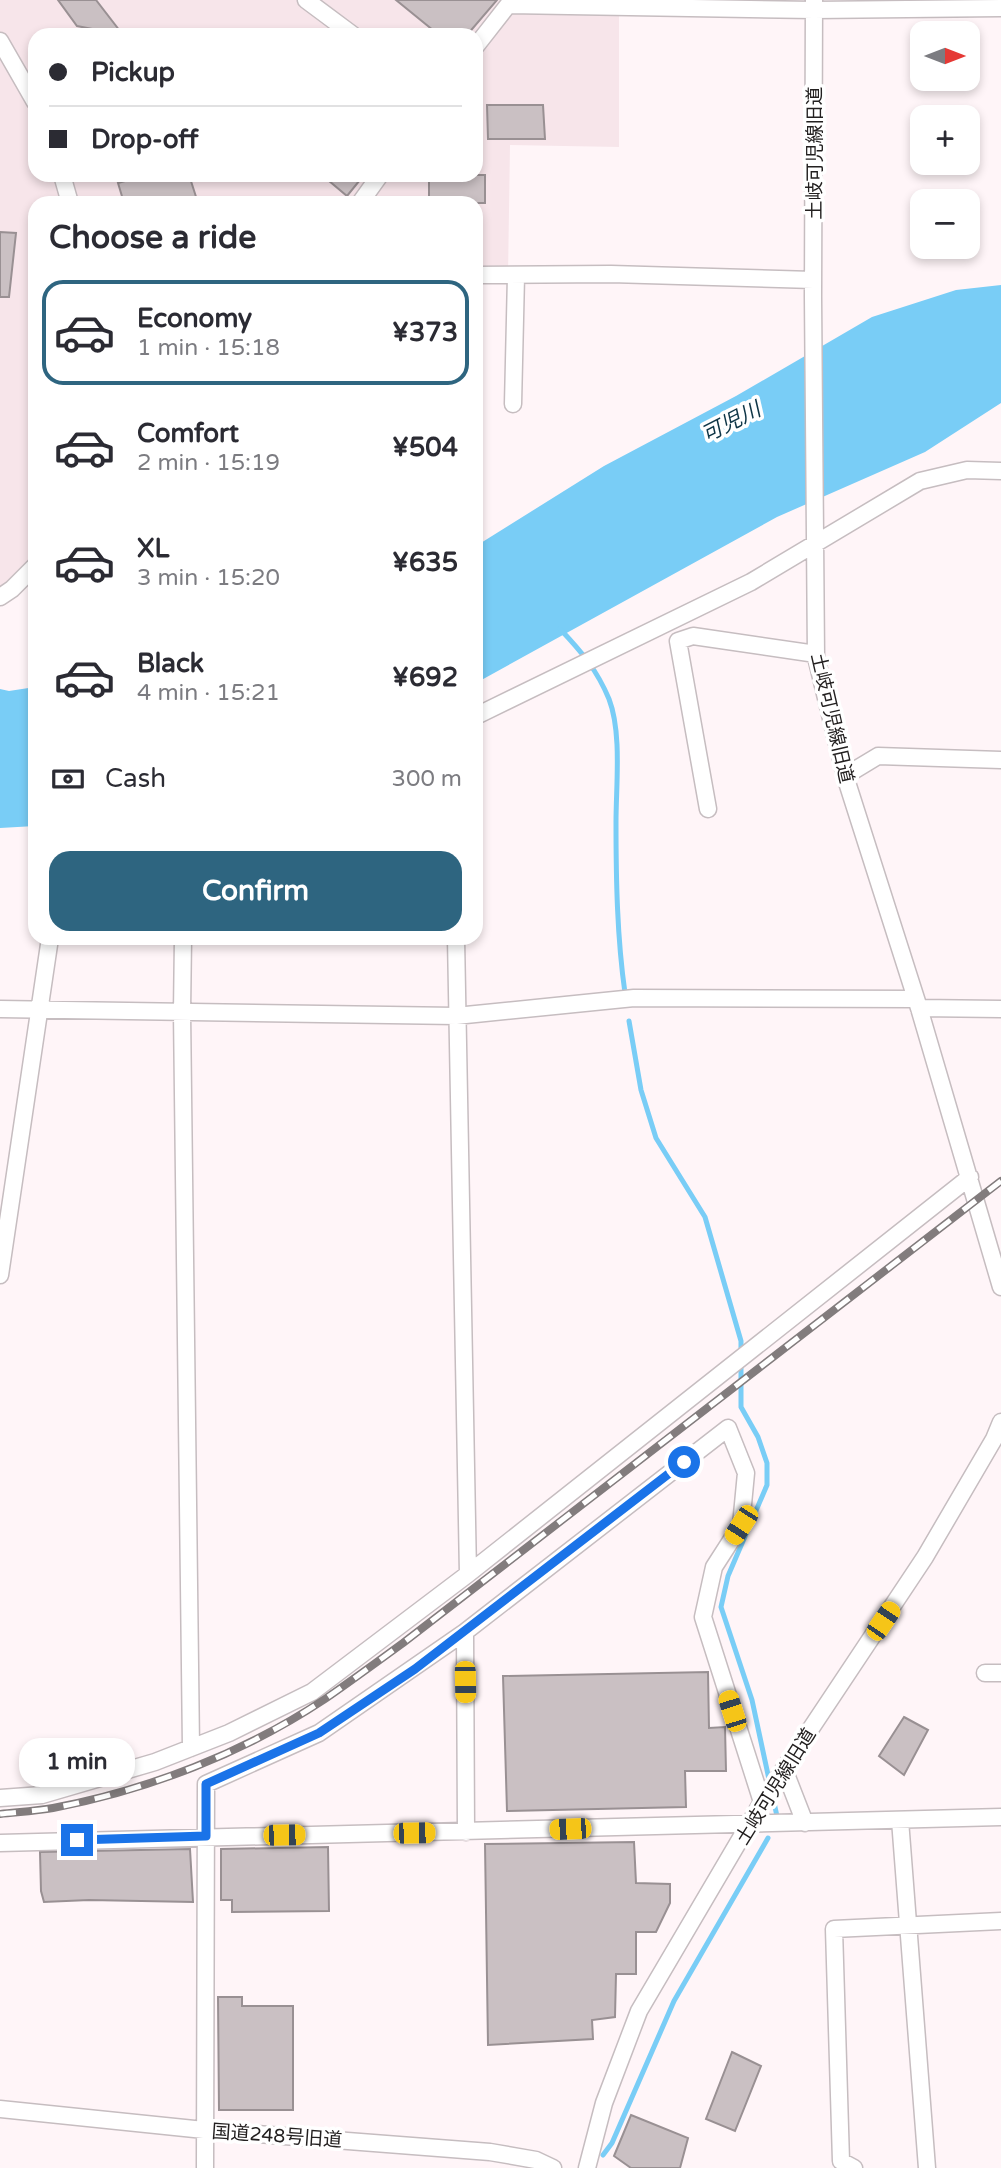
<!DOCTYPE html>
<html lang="en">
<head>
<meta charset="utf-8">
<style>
  :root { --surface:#fff; --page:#f2f2f3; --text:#2b2b33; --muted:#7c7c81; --line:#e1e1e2; --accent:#2e6580 }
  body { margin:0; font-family:"Varela Round","Noto Sans JP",sans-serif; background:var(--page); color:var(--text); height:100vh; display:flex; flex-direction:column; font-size:26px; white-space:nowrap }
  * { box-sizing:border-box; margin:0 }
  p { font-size:23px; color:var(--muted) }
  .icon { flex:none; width:38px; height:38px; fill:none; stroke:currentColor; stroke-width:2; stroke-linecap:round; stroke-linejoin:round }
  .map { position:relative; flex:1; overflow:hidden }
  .drawer { position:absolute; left:28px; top:196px; width:455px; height:749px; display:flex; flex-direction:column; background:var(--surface); border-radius:21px; box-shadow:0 4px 10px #0003 }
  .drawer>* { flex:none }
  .guide { position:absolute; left:28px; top:28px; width:455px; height:154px; border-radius:21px; box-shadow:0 4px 10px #0003; display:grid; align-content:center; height:154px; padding:0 21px; background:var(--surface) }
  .needle { width:46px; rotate:90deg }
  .fabs { position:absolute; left:910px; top:21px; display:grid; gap:14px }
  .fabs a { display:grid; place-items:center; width:70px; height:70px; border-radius:14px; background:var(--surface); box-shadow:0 4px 10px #0003; font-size:35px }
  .end { position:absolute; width:32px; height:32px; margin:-16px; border:9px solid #1a73e8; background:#fff; box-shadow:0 0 0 4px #fff }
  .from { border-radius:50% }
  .bubble { position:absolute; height:49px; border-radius:21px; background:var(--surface); box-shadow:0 4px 10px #0003; font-size:23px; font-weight:700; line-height:49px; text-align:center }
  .car { position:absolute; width:21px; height:42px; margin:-21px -10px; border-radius:9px; box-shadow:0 0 5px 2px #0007; background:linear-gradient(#f5c518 24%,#345 0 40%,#f5c518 0 76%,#345 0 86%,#f5c518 0) }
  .guide b { display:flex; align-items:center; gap:24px; height:66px; font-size:26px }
  .guide b+b { border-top:2px solid var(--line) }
  .guide i { width:18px; height:18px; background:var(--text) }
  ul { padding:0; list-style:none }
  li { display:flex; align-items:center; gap:21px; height:105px; margin:0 14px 10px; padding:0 7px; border:4px solid transparent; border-radius:21px }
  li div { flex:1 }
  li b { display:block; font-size:26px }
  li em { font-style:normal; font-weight:700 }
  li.selected { border-color:var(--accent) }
  li>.icon { width:63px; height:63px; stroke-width:1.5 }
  h2 { padding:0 21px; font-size:32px; line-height:84px }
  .pay { display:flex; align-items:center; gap:18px; height:77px; padding:0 21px; font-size:26px }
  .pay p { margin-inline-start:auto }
  .button { display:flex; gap:14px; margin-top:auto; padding:14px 21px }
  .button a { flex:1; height:80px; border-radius:21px; background:var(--accent); color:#fff; font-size:28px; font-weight:700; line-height:80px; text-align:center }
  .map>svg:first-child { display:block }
</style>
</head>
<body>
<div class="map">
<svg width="1001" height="2168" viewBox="0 0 1001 2168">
  <rect width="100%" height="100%" fill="#fff5f8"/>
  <!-- built -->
  <path fill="#f7e5ea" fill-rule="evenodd" d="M0,0h652l-33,1v146l-109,-2 -2,131 -32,-1v-72h-441v363l-35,31zM35,35h441v140h-441z"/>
  <!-- water -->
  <path fill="#79cdf6" d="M1001,285v118l-76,49 -148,65 -301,166v-137l128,-80 132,-70 136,-79 84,-27z
    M35,687v139l-35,2v-139l9,2z"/>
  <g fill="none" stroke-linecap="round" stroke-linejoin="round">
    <!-- stream -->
    <path stroke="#79cdf6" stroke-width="5" d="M560,629c21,22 37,41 49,70 13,34 7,86 7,123 0,57 1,115 9,171
      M629,1021l12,69 15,48 49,79 36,124v13
      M741,1364v43l17,30 9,26v22l-39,91 -7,31 31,93 18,84
      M772,1793l6,28
      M603,2155l9,-12 62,-142 94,-163"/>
  </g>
  <!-- building -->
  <path fill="#cac0c3" stroke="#999093" stroke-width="2" d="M58,0h38l27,35 -46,-9z
    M396,0h101l-30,35h-28z
    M487,105h56l2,34h-57z
    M124,175h65l9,28h-74l-6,-20 7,-2z
    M322,175h42l-17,21z
    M429,175h56v28h-56z
    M0,232l16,1 -7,64h-9z
    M708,1672l1,56 16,-1 1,44h-41l1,36 -179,4 -4,-135z
    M904,1717l24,13 -24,45 -25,-19z
    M634,1842l2,41 34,1v19l-14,29h-20v42h-20l-1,43 -23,3 1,19 -105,6 -3,-201z
    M328,1847l1,64 -97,1v-12h-11v-51z
    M190,1849l3,53 -104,-2 -45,2 -3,-11 -1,-39z
    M218,1997h24v9h51v104h-74z
    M732,2052l29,14 -26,65 -29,-12z
    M631,2115l57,23 -8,30h-49l-17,-12z"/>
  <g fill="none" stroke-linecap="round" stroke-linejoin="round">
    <!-- minor casing -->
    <g stroke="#c6bdc0" stroke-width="19">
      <path id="minor" d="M306,0l47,35
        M814,0l-1,297 3,360 29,119 74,232 82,279
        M509,5l305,5 187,-2
        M0,41l35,61
        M476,46l36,-46
        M62,175l8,28
        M360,203l20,-28
        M476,275l135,-1 202,6
        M513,404l3,-128
        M0,597l12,-8 23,-23
        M476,716l275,-134 169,-101 47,-11 34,1
        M845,776l33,-20 123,4
        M708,809l-30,-168 15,-5 123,18
        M183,938l-1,74 9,736
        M456,938l12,636
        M919,1008l82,1
        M0,1009l456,7 178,-18 281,1
        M0,1275l50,-337
        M985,1673h16
        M784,1769l21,54
        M0,1798l42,-3 113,-33 74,-29 83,-41 156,-118 502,-397
        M900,1820l27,348
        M466,1832l-1,-200 263,-204 18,45 -5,52 -27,42 -11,50 59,185
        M0,1843l1001,-26
        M0,2109l204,21 286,22 46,8 17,8
        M205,2168l1,-384 113,-51 146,-101
        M587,2168l17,-65 35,-92 123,-209 163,-245 69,-118 7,-17
        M854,2168l-13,-7 -7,-232 167,-8"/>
    </g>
    <!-- minor -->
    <use href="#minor" stroke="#fff" stroke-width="16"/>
    <!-- rail casing -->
    <g stroke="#827c7d" stroke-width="8">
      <path id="rail" d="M0,1814c18,-2 36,-3 53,-6 95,-18 191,-55 272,-109 26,-18 52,-37 78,-56l598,-462"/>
    </g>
    <!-- rail -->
    <use href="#rail" stroke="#fff" stroke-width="5" stroke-dasharray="16" stroke-linecap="butt"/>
  </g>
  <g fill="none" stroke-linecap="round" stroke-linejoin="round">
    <!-- route -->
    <path stroke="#1a73e8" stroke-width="9" d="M77,1840l129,-4v-52l113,-51 96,-64 269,-207"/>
  </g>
  <g text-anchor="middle" stroke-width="7" stroke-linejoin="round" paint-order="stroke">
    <!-- street labels -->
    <g font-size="19" fill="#232020" stroke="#fff">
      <text transform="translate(814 153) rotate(-90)" y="7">土岐可児線旧道</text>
      <text transform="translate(833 718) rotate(77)" y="7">土岐可児線旧道</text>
      <text transform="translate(775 1786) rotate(-58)" y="7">土岐可児線旧道</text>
      <text transform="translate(277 2135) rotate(4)" y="7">国道248号旧道</text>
    </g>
    <!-- water labels -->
    <g font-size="21" font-style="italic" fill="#0e3546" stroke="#fff">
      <text transform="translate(731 422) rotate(-27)" y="7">可児川</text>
    </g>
  </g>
</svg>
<div class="fabs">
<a><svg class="needle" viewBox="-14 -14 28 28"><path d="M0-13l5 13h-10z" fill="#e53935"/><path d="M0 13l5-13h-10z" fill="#7c7c81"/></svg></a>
<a>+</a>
<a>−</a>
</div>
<i class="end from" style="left:684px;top:1462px"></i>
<i class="end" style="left:77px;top:1840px"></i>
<div class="bubble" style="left:19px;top:1738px;width:116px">1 min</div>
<i class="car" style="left:741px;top:1525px;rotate:213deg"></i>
<i class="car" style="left:883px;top:1621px;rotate:34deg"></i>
<i class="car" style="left:465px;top:1682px;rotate:179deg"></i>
<i class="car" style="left:732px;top:1711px;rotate:342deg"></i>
<i class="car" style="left:570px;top:1829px;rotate:268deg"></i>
<i class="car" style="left:414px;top:1833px;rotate:89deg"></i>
<i class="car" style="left:284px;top:1835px;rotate:89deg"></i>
<div class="guide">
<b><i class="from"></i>Pickup</b>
<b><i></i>Drop-off</b>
</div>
<section class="drawer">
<h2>Choose a ride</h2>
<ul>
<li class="selected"><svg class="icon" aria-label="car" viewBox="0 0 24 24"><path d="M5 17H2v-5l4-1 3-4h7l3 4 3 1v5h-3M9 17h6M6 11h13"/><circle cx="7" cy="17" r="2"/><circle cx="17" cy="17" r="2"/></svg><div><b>Economy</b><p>1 min · 15:18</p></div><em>¥373</em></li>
<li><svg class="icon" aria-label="car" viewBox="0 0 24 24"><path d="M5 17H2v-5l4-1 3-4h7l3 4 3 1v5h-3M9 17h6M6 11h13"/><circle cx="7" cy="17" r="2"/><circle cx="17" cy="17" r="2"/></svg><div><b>Comfort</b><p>2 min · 15:19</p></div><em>¥504</em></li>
<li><svg class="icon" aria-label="car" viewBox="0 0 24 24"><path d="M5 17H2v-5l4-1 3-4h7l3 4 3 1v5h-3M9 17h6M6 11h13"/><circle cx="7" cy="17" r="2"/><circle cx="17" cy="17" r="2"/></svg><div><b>XL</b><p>3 min · 15:20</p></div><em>¥635</em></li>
<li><svg class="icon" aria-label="car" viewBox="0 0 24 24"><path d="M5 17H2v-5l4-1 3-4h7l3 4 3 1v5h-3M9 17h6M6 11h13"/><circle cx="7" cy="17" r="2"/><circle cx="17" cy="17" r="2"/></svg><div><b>Black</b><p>4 min · 15:21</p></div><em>¥692</em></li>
</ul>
<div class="pay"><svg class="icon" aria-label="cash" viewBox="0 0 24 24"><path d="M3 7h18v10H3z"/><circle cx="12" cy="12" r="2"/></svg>Cash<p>300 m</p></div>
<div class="button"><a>Confirm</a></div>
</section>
</div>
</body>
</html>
